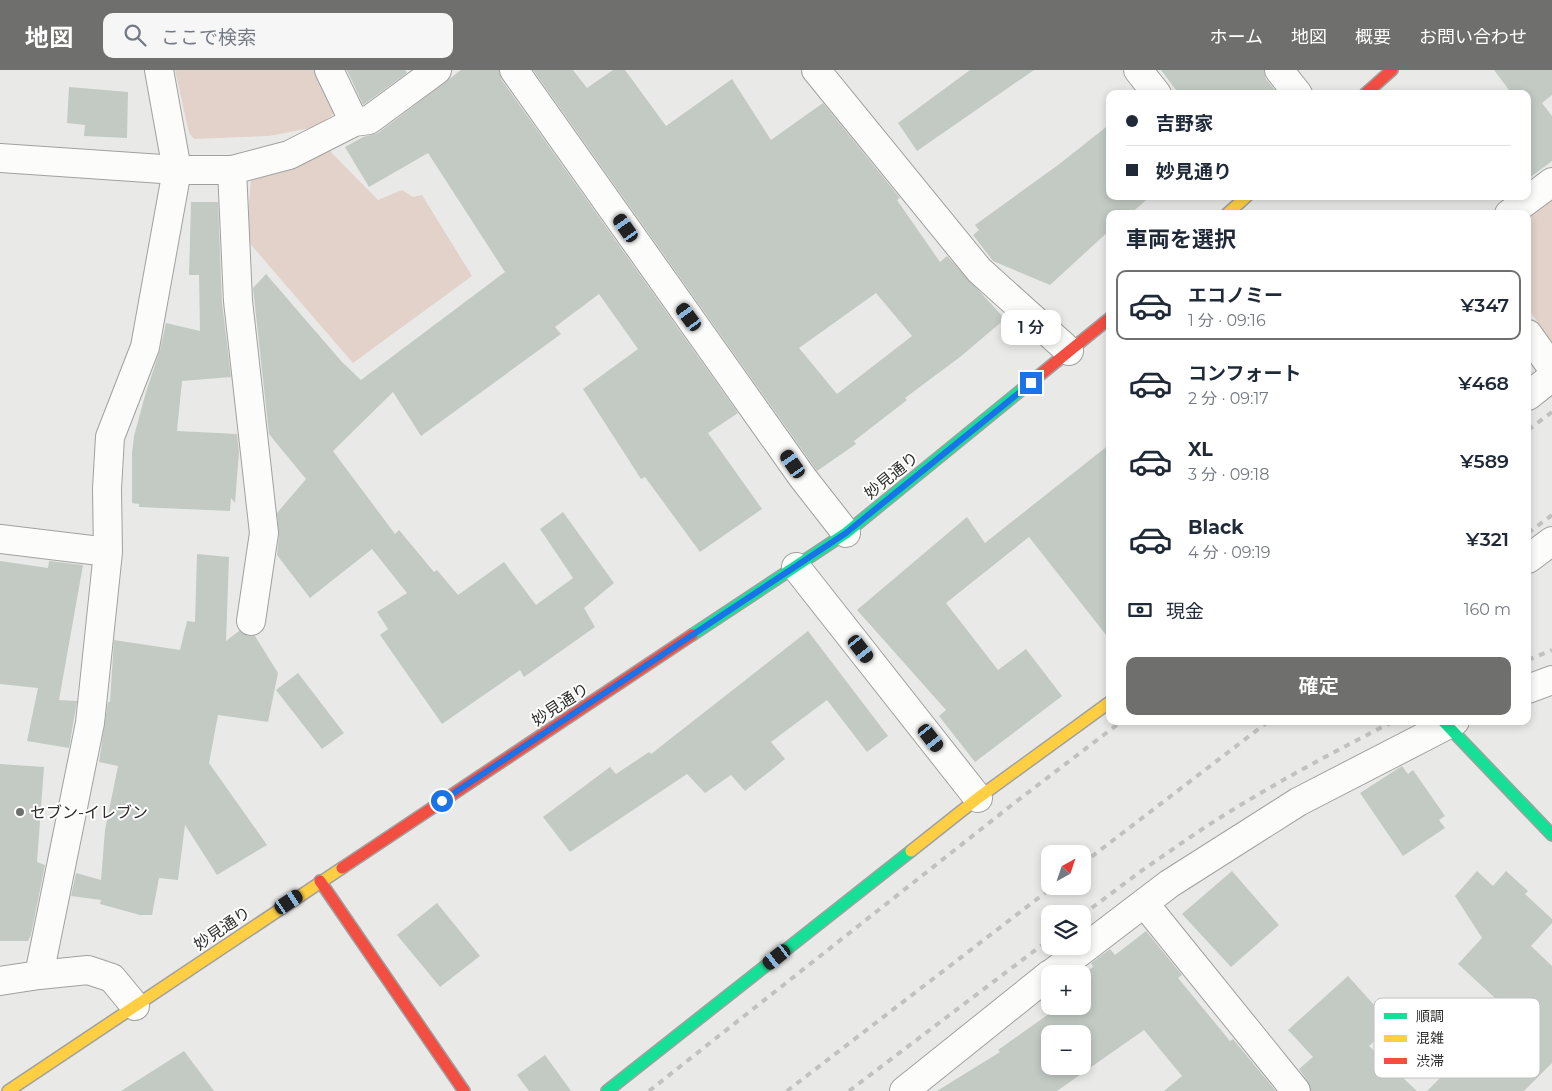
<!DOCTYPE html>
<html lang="ja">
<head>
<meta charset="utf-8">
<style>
  :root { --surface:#fff; --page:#f6f6f7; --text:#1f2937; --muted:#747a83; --line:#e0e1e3; --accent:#6f706e }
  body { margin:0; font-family:Montserrat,"Noto Sans JP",sans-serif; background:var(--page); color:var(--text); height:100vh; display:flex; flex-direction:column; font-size:19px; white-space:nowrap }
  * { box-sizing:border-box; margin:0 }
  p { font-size:16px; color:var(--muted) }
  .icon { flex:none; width:28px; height:28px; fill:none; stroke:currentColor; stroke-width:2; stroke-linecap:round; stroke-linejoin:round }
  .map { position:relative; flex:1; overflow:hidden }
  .side { position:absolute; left:1106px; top:140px; width:425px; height:515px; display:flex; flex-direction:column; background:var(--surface); border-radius:10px; box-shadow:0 2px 8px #0003 }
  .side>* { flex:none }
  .banner { position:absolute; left:1106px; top:20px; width:425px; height:110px; border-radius:10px; box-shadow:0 2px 8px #0003; display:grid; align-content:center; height:110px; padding:0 20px; background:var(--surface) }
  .needle { width:32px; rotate:40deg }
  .fabs { position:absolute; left:1041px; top:775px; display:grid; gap:10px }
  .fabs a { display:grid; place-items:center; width:50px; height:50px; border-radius:10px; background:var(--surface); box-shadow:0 2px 8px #0003; font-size:25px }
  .end { position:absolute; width:22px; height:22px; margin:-11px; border:6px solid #1a73e8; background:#fff; box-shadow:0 0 0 2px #fff }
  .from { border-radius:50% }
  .bubble { position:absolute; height:35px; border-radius:10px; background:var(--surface); box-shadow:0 2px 8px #0003; font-size:16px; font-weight:600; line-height:35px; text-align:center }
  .car { position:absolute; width:15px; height:30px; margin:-15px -8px; border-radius:6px; box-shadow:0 0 4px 1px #0007; background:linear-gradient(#222 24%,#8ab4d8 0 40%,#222 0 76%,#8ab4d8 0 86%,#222 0) }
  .banner b { display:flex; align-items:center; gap:18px; height:48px; font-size:19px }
  .banner b+b { border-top:1px solid var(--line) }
  .banner i { width:12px; height:12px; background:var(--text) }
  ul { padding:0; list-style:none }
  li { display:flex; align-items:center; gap:15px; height:70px; margin:0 10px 8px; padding:0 10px; border:2px solid transparent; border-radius:10px }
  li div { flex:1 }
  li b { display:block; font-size:19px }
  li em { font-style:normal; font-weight:600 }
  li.on { border-color:var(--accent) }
  li>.icon { width:45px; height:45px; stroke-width:1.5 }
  h2 { padding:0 20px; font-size:22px; line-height:60px }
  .pay { display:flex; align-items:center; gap:12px; height:55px; padding:0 20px; font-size:19px }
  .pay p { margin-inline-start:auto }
  .primary-button { display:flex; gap:10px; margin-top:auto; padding:10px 20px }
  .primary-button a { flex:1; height:58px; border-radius:10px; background:var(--accent); color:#fff; font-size:20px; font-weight:600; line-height:58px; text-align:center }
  header { display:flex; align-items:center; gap:30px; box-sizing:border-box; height:70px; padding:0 25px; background:var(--accent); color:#fff }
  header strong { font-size:24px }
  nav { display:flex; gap:28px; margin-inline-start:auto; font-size:18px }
  .search { width:350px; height:45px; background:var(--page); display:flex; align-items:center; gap:12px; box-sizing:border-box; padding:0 18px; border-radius:10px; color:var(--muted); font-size:19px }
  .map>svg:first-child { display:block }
</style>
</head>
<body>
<header>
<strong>地図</strong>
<div class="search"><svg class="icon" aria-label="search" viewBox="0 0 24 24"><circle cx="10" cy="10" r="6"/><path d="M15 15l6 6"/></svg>ここで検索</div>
<nav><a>ホーム</a><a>地図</a><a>概要</a><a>お問い合わせ</a></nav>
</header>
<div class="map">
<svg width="1552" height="1021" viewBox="0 0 1552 1021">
  <rect width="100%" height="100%" fill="#e9eae7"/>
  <!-- green -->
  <path fill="#e2d2c9" d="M175,0h145l19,40 -23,17 -47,9 -75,3 -5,-6z
    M325,76l53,54 24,-10 11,7 9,-2 50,81 -119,87 -107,-124 5,-61z
    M1552,128v145l-24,-35v-92z"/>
  <!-- building -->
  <path fill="#c2cac3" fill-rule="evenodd" d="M347,0h58l2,3 -44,32z
    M461,0h38l2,9 237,334 -30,20 54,76 -62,43 -55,-75 -4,2 -58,-90 55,-40 -39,-55 -44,33 6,7 -140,102 -28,-44 -60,59 62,83 4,-4 35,42 3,-2 21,25 46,-33 32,43 37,-27 -33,-49 23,-17 51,71 -30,25 11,19 -71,50 -4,-7 -78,54 -62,-89 8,-6 -11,-17 30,-19 -35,-44 -62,49 -33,-43 2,-20 -2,-22 29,-34 -37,-45 -16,-146 13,-14 76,88 19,18 144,-108 -77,-119 -59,34 -24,-40 18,-10 15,-4z
    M533,0h40l14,18 26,-18h12l41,56 66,-47 39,61 52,-37 77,95 -3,2 43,62 7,-6 58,63 -45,38 -55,41 2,2 -53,41 2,3 -39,27zM876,223l36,43 -75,58 -38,-46z
    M970,0h64l-117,81 -19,-28z
    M1161,0h103l2,9 9,11 -6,4h-90z
    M1494,0h58v25l-10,8 10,13v45l-24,18v-85h-16z
    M69,17l59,5 -1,46 -43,-2 1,-11 -18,-2z
    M1110,54v72h41l-21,18h-20v16l-60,55 -57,-24 -20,-26 6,-5 -4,-5 83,-60z
    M191,132h27l4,100 9,75 -49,4 -5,50 60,3 2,18 -4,51 -4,-5 -1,13 -91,-4v-3l-7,-1v-50l2,-17 12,-44 14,-42 6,-27 34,8 -1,-56h-10z
    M1110,374v196l-81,-103 -83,66 52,67 28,-21 36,47 -87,66 -36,-46 7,-6 -89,-100 110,-93 18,26z
    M197,484l32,3 -3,84 13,-10 9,5h7l23,37 -10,49 -50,-7 -9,48 58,82 -50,30 -32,-50 -7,55 -19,-2 -7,37h-12l-40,-11 1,-4 -30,-4 5,-23 25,7 4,-50 13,-64 -19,-4 9,-60h2l4,-62 66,10 7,-29 8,1z
    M0,491l48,7 1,-7 34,4 -24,135 18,1 -8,47 -42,-7 11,-53 -38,-4z
    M808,561l80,105 -21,16 -40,-52 -56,42 14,17 -40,32 -14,-16 -26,18 -18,-19 -117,78 -27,-35 67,-50 6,7 33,-22 2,2z
    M298,603l46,60 -22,16 -46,-59z
    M0,694l44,3 -7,95 8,3 -14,70 -3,6h-28z
    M1402,696l6,8 5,-4 32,46 -6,4 6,8 -42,28 -43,-63z
    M1232,801l47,54 -48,42 -49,-53z
    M1477,801l16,15 13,-15 22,20 -3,3 27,25v4l-21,23 21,20v97l-28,28h-97l81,-81 -50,-46 24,-26 -27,-42z
    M437,833l43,53 -40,31 -43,-52z
    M1146,861l36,44 -4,3 52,63 3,-2 43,52h-112l18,-15 -38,-46 -87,61h-120l63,-39 -2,-2 62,-44h22v-31l11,-8 -2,-4 19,-14 5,6zM1050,964h32v32h-32z
    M1348,906l44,49 -23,21 48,45h-106l-3,-9 -9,-13 14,-12 -25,-27z
    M184,981l30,40h-93z
    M545,985l26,36h-42l-12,-16z"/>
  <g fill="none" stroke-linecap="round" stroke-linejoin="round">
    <!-- street casing -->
    <g stroke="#a0a19f" stroke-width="30">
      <path id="street" d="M329,0l25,52
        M514,0l289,408 43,55
        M816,0l163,200 90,81
        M1138,0l19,24
        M1279,0l19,24
        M0,88l177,12h55l57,-15 65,-33 15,-2 68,-50
        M232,100l6,131 26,232 -13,88
        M1509,144l43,-32
        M1528,264l24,34
        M1528,326l24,-19
        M0,469l108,13 -1,-63 3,-52 35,-90 32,-177 -18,-100
        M108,482l-18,171 -51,252 49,-5 24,8 23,28
        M1528,489l24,-18
        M796,497l182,231
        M1528,619l24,-9
        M1144,833l152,188
        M1051,904l118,-90 129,-82 157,-81
        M0,911l39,-6
        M904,1021l146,-117"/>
    </g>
    <!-- fast casing -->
    <g stroke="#a0a19f" stroke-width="14">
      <path id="fast" d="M692,565l154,-102 179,-146
        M1443,651l109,114
        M607,1021l304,-240"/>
    </g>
    <!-- slow casing -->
    <g stroke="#a0a19f" stroke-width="14">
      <path id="slow" d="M1227,144l20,-18
        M911,781l67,-53 132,-96
        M8,1021l334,-223"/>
    </g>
    <!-- jam casing -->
    <g stroke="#a0a19f" stroke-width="14">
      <path id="jam" d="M1365,24l27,-24
        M1025,317l85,-69
        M342,798l350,-233
        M320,811l144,210"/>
    </g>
    <!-- street -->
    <use href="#street" stroke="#fcfcfb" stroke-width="28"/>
    <!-- fast -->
    <use href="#fast" stroke="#16e098" stroke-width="11"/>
    <!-- slow -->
    <use href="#slow" stroke="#ffcf43" stroke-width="11"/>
    <!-- jam -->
    <use href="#jam" stroke="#f24e42" stroke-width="11"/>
    <!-- rail -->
    <path stroke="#c1c1c0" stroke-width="4" stroke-dasharray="6 6" stroke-linecap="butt" d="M1528,360l24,-18
      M1528,463l24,-18
      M1528,590l24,-10
      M1082,794l187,-143
      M1082,845c28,-20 55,-42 84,-61 71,-51 150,-93 228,-133
      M649,1021l364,-287 109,-83
      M787,1021l267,-205
      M849,1021l201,-152"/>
  </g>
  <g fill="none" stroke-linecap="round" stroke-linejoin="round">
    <!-- route -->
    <path stroke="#1a73e8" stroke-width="6" d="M442,731l404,-268 185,-150"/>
  </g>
  <!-- markers -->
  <circle fill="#6f706e" stroke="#fff" stroke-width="2" cx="20" cy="742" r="5"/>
  <g text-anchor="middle" stroke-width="4" stroke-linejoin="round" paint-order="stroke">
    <!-- street labels -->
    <g font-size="16" fill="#2e2e2d" stroke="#fff">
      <text transform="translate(891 405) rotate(-39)" y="6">妙見通り</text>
      <text transform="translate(560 634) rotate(-33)" y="6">妙見通り</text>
      <text transform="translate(222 858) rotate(-34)" y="6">妙見通り</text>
    </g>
    <!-- poi labels -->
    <g font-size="16" fill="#2e2e2d" stroke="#fff" text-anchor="start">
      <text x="30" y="748">セブン-イレブン</text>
    </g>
  </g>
  <!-- legend -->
  <rect x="1374" y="928" width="166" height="80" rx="8" fill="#fff" stroke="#c0c0c0" stroke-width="1"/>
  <rect x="1384" y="943" width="23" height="6" fill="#16e098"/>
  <rect x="1384" y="965" width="23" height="7" fill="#ffcf43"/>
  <rect x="1384" y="988" width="23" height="6" fill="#f24e42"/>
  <g font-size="14" fill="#2e2e2d">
    <text x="1416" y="951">順調</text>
    <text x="1416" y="973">混雑</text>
    <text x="1416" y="996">渋滞</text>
  </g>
</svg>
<div class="fabs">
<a><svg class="needle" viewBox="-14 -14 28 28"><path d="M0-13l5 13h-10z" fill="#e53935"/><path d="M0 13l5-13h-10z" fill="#747a83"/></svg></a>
<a><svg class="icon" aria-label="layers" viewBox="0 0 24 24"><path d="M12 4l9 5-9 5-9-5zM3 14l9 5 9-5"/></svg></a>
<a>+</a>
<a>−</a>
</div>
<i class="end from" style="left:442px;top:731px"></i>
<i class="end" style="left:1031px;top:313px"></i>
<div class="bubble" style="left:1001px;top:240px;width:60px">1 分</div>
<i class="car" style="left:626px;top:158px;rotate:325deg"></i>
<i class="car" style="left:689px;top:247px;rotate:324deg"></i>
<i class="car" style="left:793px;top:394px;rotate:325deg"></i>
<i class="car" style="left:861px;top:579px;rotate:142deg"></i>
<i class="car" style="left:931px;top:668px;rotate:142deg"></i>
<i class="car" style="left:289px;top:832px;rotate:56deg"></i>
<i class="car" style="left:777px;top:887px;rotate:232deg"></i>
<div class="banner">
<b><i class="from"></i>吉野家</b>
<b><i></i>妙見通り</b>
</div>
<section class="side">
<h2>車両を選択</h2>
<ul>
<li class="on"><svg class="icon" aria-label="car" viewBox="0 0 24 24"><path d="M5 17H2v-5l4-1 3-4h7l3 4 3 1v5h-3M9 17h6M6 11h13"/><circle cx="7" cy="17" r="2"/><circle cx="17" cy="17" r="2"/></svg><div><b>エコノミー</b><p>1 分 · 09:16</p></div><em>¥347</em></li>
<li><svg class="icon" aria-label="car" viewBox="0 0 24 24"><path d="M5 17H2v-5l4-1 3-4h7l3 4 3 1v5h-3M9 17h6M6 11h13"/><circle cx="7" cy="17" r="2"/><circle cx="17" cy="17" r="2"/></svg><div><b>コンフォート</b><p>2 分 · 09:17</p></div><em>¥468</em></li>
<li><svg class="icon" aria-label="car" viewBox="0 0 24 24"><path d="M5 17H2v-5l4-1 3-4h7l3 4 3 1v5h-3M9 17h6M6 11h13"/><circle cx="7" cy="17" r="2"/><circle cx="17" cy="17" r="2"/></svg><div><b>XL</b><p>3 分 · 09:18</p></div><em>¥589</em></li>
<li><svg class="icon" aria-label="car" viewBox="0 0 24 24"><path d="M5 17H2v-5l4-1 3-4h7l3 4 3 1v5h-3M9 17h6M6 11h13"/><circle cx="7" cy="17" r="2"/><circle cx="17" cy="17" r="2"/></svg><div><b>Black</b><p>4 分 · 09:19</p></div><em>¥321</em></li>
</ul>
<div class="pay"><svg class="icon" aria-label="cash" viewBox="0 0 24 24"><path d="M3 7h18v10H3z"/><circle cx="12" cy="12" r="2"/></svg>現金<p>160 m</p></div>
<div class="primary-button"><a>確定</a></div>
</section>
</div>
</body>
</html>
